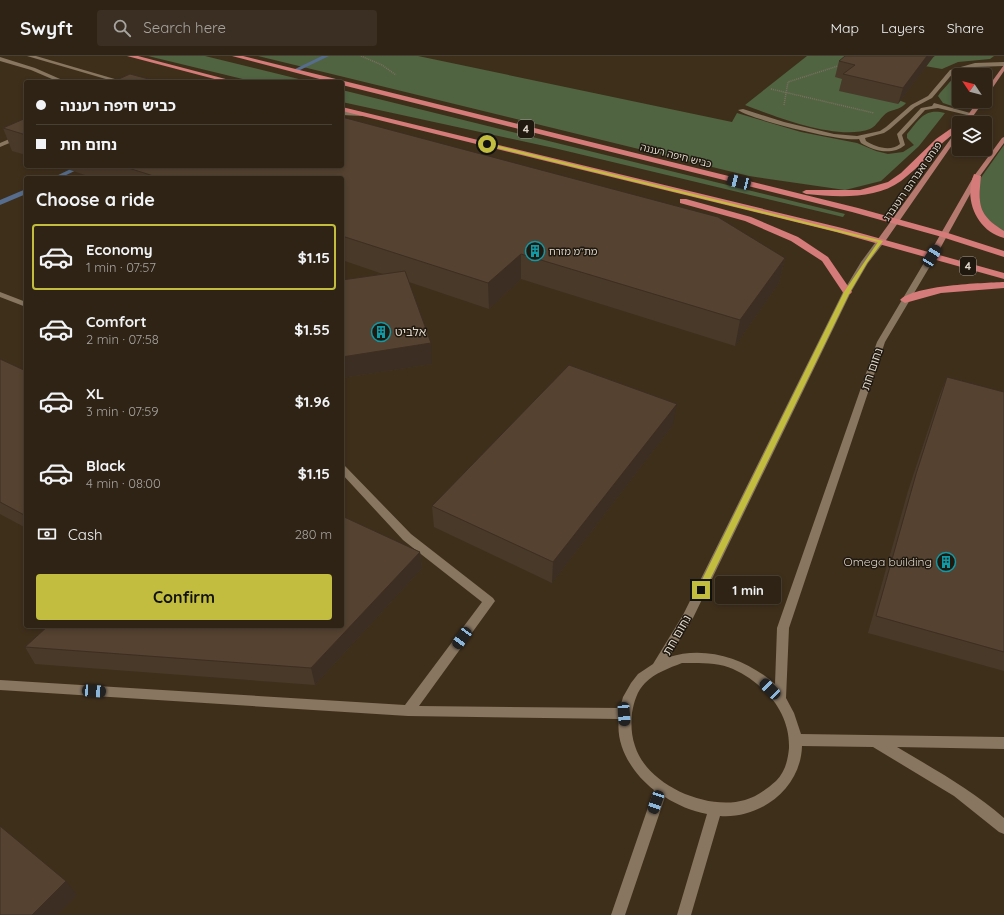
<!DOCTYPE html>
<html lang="en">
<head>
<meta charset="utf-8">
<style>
  :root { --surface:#2e2314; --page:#3a2f22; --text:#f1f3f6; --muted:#a7a4a0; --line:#494034; --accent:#c2bd3f }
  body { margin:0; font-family:Quicksand,"Noto Sans Hebrew",sans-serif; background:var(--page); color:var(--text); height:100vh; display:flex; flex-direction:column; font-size:15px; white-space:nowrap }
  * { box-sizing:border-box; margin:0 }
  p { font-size:13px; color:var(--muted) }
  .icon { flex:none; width:22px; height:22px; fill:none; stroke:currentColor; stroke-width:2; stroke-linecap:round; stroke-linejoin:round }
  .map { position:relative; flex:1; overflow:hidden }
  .details { position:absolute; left:24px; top:120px; width:320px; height:452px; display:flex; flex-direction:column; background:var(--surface); border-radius:4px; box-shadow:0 2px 6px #0003,0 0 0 1px var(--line) }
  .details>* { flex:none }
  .top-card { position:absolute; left:24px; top:24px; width:320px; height:88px; border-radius:4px; box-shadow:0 2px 6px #0003,0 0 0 1px var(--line); display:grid; align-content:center; height:88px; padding:0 12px; background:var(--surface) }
  .needle { width:26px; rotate:305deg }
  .tools { position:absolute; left:952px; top:12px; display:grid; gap:8px }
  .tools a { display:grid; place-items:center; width:40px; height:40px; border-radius:4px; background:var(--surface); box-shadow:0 2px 6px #0003,0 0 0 1px var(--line); font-size:20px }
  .end { position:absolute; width:18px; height:18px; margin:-9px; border:5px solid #c2bd3f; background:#111; box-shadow:0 0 0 2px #111 }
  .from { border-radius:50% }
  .bubble { position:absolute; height:28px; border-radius:4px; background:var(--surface); box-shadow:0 2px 6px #0003,0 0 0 1px var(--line); font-size:13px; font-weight:700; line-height:28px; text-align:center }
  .car { position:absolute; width:12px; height:24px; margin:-12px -6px; border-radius:5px; box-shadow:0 0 3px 1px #0007; background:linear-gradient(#222 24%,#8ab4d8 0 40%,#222 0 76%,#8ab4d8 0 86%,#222 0) }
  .top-card b { display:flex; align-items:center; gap:14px; height:38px; font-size:15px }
  .top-card b+b { border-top:1px solid var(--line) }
  .top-card i { width:10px; height:10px; background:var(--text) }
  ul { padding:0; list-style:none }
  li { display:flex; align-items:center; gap:12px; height:66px; margin:0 8px 6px; padding:0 4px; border:2px solid transparent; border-radius:4px }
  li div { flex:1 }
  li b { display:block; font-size:15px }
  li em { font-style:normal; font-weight:700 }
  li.current { border-color:var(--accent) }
  li>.icon { width:36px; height:36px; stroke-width:1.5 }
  h2 { padding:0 12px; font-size:18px; line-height:48px }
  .pay { display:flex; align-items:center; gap:10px; height:44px; padding:0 12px; font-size:15px }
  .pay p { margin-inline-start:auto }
  .action { display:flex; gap:8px; margin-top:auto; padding:8px 12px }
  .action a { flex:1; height:46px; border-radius:4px; background:var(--accent); color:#111; font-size:16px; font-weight:700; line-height:46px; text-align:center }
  header { display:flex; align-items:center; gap:24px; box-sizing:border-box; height:56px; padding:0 20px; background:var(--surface); border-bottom:1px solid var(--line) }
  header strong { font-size:19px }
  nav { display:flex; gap:22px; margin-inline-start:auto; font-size:14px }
  .search { width:280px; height:36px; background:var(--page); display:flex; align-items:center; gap:10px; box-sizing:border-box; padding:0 14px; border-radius:4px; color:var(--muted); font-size:15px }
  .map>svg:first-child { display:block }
</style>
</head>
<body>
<header>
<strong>Swyft</strong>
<div class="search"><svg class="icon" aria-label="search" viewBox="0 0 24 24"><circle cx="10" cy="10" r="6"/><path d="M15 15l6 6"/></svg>Search here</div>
<nav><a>Map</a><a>Layers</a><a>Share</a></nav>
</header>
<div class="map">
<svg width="1004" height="859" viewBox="0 0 1004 859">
  <rect width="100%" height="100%" fill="#3e2f1b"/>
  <!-- green -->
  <path fill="#506442" d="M148,0h57l106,26h-56z
    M258,0h160l314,66 5,-9 64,19 56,11 19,8 12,3 15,-2 11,-7 -7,-7v-4c13,-15 17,-26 38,-21l-26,33 -38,35 -36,9 -96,-14z
    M807,0h40l4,25 55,22c-5,6 -11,6 -18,9 -7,4 -11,14 -18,17 -32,12 -94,-12 -125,-24z
    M935,0h59l-4,3 -32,3 -16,7 -23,-4z
    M981,13l-5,6h-17v22l-7,9 -9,-3 -5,-7 2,-3c16,-17 16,-22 41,-24z
    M342,34l503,124 -2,3 -289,-69 -212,-46z
    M1004,89v88l-25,-21 1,-33z"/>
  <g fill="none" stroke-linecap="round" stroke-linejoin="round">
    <!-- stream -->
    <path fill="#566d8e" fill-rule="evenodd" d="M322,0h7l-31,15 -5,-1z
      M77,110h8l-25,12h-8z
      M26,133v5l-26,11v-5z"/>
    <!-- path -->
    <path stroke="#7d705f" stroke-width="1.5" stroke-dasharray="1 1" stroke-linecap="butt" d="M361,0l21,9 14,10
      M771,33l103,24
      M784,49l4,-23 53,-17"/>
    <!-- minor -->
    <path fill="#887660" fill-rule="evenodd" d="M27,0h9l89,26h-9z
      M0,1l35,11 32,14h-8l-28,-12 -31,-9z
      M1004,6v4l-29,1 -21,5 -22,26 -17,9 -25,22 -6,4 -19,5 1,3c10,6 24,11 34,3l-3,-10 24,-26 11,-2 2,-3 40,11 -3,2 -33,-8 -13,2 -23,25 3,10c-13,11 -31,6 -44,-2l-2,-4c-16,3 -107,-19 -121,-29l5,-1 41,13 50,12 23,2 23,-5 6,-4 25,-22 17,-9 22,-26 25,-7z
      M342,55l20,1 3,2 -3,2 -20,-1z
      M26,76v4l-26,11v-4z
      M878,183l7,2 -17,22 -17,29 -158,326 -24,39c37,-12 78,2 106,27l2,-56 100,-286 51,-86 4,-2h3l1,2 -51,86 -96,286 -3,70 8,15 7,21 203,3v12l-107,-2c37,22 75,43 107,71v16l-5,-2 -45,-36 -81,-49 -71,-1c-1,42 -41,73 -82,70l-29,99h-14l30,-101c-15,-3 -30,-9 -42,-17l-40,118h-14l43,-125c-21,-16 -39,-44 -35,-71l-211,-3 -408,-26v-10l405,25 77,-103 -79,-62 -61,-66v-9l3,1 66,68 82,64 2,3 -76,105 201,2 3,-11 8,-14 7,-9 15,-10 30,-49 160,-323 18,-30zM682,607c17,0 36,-1 51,6 32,15 57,43 56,79 -1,12 -4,24 -13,33 -9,8 -20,16 -31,19 -38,11 -98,-15 -110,-54 -4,-12 -4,-22 -3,-33 2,-11 5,-22 13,-30 10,-10 24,-15 37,-20z
      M0,236l26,10v5l-26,-10z"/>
    <!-- major -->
    <path fill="#b6796f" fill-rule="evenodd" d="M1004,9v6l-17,25 -2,1v-6z
      M978,45h6l-16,22h-6z
      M959,73v6l-75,108h-6v-4l79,-109z
      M1004,81v6l-24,33 -44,80 -4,2h-3l-1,-2 46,-80 28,-38z"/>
    <!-- highway -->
    <path fill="#d57b79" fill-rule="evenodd" d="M127,0h11l99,26h-11z
      M232,0h11l615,152 90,25 56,18v6l-62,-20 -90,-25 -510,-127v-3h-11z
      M342,51l500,121 162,45v6l-168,-47 -494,-121z
      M956,69h3v5c-22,15 -37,35 -58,51 -26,19 -65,16 -95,13l-4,-2 4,-2h54l28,-8 13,-9 35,-34z
      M974,118l7,2c-3,29 -3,39 23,55v7c-27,-7 -41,-39 -30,-64z
      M680,143h6l65,18 47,20 30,20 24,35 -2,2h-6l-22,-33 -31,-20 -46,-20 -65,-18z
      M1004,226v6l-63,5 -36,10 -5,-3c14,-15 83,-17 104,-18z"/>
  </g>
  <!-- wall -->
  <path fill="#493929" d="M934,0l-36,48 -59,-13 3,-12 -7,-2 4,-16z
    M26,62v37l-14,-4 -9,-23z
    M58,110h284l443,92 -6,25 -44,63 -214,-67 -32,30 -80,-27 23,82 -90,14v-98l41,-6 -41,-14v-82h-248z
    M0,303l26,12v157l-26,-14z
    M947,321l57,15v279l-136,-38 40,-142 32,-97z
    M673,369l-121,158 -118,-56 -2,-21z
    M420,496l2,16 -107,117 -280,-21 -10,-17z"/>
  <!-- shaded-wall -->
  <path fill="#3c2e22" d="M927,0h7l-36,48 5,-16z
    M521,198v25l-32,30 -1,-26z
    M785,202l-6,25 -44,63 5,-26z
    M431,287l1,21 -90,14v-21z
    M677,348l-4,21 -121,158 1,-21z
    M420,496l2,16 -107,117 -4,-17z
    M66,825l11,14 -20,20h-25z"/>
  <!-- building -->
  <path fill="#554230" stroke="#3c2e22" d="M845,0h82l-24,32 -60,-14 12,-9 -16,-4z
    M130,18l30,8h-48z
    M342,61l376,100 67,41 -45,62 -219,-66 -33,29 -146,-47v-58h-182l-38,-12h220z
    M26,62v17l-23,-7z
    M405,215l26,72 -89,14v-77z
    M0,303l26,12v145l-26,-14z
    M569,309l108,39 -124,158 -121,-56z
    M947,321l57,15v260l-128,-36 40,-142z
    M342,460l78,36 -109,116 -286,-21 23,-21h294z
    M0,770l66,55 -34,34h-32z"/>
  <!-- route -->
  <path fill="#c2bd3f" d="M487,87l396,98 -16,22 -17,29 -146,300h-6l-1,-2 147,-298 34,-50 -393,-97z"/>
  <!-- icons -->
  <defs>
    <g id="building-ring" transform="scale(1)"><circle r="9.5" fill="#201910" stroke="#0f9aa8" stroke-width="1.5"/><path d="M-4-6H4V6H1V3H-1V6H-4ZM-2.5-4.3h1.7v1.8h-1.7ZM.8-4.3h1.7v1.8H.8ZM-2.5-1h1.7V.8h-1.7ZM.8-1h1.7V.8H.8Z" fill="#0f9aa8"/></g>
  </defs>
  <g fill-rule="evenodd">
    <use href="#building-ring" x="535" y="195"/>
    <use href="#building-ring" x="381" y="276"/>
    <use href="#building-ring" x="946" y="506"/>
  </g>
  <g text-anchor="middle" stroke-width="3" stroke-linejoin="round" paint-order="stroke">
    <!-- far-street labels -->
    <g font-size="10" fill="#dfd5c9" stroke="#201910">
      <text transform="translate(676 99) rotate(14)" y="4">כביש חיפה רעננה</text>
      <text transform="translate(912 125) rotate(-55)" y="4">פנחס ואברהם רוטנברג</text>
    </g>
    <!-- far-poi labels -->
    <g font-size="10" fill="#dfd5c9" stroke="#201910" text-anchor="start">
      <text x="549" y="199">מת"מ מזרח</text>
    </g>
    <!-- shield labels -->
    <g fill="#201910" stroke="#a69d92" stroke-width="1">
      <rect x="518" y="64" width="16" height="18" rx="3"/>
      <rect x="960" y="201" width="16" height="18" rx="3"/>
    </g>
    <g font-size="11" font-weight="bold" fill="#dfd5c9">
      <text x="526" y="77">4</text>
      <text x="968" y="214">4</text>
    </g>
    <!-- poi labels -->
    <g font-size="12" fill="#dfd5c9" stroke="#201910" text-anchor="start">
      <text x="395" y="280">אלביט</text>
      <text x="932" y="510" text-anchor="end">Omega building</text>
    </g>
    <!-- street labels -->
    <g font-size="12" fill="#dfd5c9" stroke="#201910">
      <text transform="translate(872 313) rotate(-71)" y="4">נחום חת</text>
      <text transform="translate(677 579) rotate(-60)" y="4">נחום חת</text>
    </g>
  </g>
</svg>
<div class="tools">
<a><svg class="needle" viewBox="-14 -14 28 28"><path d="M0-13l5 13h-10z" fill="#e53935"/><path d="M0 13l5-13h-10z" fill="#a7a4a0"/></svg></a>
<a><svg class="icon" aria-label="layers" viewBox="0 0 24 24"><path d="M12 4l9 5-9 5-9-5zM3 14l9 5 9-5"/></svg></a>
</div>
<i class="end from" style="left:487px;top:88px"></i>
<i class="end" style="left:701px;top:534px"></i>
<div class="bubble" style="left:715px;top:520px;width:66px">1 min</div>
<i class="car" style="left:739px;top:126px;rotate:284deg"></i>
<i class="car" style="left:932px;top:200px;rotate:32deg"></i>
<i class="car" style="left:462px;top:582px;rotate:216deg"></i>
<i class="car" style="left:770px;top:633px;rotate:315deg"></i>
<i class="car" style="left:94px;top:635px;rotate:94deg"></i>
<i class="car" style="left:624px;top:658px;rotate:176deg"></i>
<i class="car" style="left:656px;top:746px;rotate:199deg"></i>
<div class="top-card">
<b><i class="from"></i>כביש חיפה רעננה</b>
<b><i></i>נחום חת</b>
</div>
<section class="details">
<h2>Choose a ride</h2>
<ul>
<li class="current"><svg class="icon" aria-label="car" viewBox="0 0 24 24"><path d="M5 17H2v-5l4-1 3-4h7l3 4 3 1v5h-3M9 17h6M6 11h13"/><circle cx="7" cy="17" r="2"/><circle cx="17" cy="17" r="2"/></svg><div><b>Economy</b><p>1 min · 07:57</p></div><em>$1.15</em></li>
<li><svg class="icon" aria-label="car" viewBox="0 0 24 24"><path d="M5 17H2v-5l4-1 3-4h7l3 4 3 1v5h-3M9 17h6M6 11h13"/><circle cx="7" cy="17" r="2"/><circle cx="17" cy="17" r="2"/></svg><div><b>Comfort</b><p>2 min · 07:58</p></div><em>$1.55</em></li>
<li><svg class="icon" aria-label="car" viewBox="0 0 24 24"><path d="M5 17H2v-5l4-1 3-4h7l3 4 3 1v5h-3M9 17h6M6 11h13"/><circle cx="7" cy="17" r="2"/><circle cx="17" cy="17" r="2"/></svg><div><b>XL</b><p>3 min · 07:59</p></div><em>$1.96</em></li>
<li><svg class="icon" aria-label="car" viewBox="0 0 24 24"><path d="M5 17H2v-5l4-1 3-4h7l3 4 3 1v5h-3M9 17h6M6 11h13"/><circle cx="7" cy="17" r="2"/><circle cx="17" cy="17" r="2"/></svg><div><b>Black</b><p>4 min · 08:00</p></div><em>$1.15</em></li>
</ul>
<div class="pay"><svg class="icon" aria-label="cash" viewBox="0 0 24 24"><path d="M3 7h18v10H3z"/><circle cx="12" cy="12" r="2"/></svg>Cash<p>280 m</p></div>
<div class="action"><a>Confirm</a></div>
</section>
</div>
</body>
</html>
